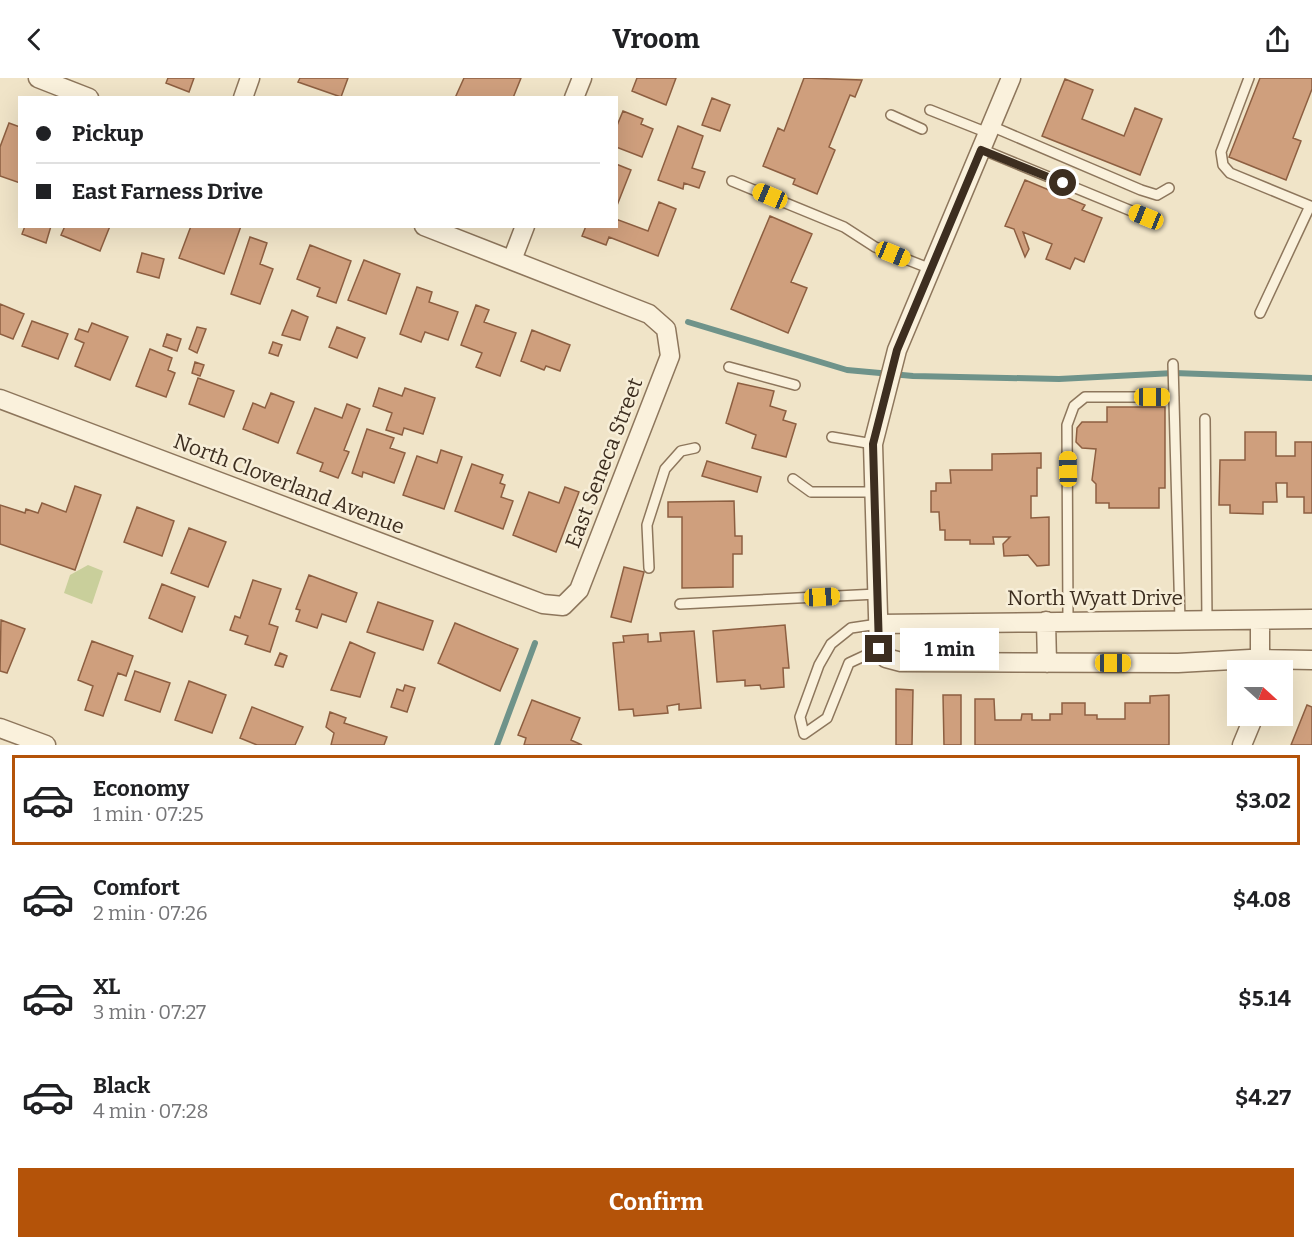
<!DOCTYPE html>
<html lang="en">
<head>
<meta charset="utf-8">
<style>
  :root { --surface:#fff; --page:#f6f6f6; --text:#202124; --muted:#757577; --line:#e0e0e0; --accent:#b45309 }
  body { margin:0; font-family:Bitter,serif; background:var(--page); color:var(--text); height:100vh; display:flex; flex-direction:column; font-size:22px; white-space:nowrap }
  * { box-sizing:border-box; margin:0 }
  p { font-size:20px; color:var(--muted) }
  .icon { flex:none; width:33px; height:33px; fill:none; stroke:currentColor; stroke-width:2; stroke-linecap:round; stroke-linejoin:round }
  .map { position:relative; height:667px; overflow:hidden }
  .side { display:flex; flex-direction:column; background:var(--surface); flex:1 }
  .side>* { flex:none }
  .banner { position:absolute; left:18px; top:18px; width:600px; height:132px; border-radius:0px; box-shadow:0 6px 24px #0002; display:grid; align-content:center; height:132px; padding:0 18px; background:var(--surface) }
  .needle { width:39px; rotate:111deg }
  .buttons { position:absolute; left:1227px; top:582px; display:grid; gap:12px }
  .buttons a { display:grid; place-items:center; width:66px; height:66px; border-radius:0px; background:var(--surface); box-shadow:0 6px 24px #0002; font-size:30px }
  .end { position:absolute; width:27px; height:27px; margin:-14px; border:8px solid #3d2e20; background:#fff; box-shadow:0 0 0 3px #fff }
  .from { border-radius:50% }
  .bubble { position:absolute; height:42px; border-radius:0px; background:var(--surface); box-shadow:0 6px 24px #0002; font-size:20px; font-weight:700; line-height:42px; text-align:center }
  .car { position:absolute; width:18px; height:36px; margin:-18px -9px; border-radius:8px; box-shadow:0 0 4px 2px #0007; background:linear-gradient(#f5c518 24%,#345 0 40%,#f5c518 0 76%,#345 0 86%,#f5c518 0) }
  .banner b { display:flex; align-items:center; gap:21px; height:57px; font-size:22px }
  .banner b+b { border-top:2px solid var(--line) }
  .banner i { width:15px; height:15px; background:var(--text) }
  ul { padding:10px 0 0; list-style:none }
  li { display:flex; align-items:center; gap:18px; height:90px; margin:0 12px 9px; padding:0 6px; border:3px solid transparent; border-radius:0px }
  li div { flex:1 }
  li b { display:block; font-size:22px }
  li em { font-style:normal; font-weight:700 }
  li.current { border-color:var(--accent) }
  li>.icon { width:54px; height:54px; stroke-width:1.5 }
  .button { display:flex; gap:12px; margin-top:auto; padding:12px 18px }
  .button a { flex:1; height:69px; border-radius:0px; background:var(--accent); color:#fff; font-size:24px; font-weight:700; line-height:69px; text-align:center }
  header { display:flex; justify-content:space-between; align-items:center; height:78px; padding:0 18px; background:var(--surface); font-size:27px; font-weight:700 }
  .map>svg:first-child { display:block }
</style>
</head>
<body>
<header><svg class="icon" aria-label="back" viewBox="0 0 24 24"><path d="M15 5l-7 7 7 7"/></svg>Vroom<svg class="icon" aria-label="share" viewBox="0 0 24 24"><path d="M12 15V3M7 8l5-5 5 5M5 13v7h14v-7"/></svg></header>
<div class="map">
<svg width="1312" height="667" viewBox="0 0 1312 667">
  <rect width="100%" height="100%" fill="#f0e4c8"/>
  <!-- green -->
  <path fill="#c9cf9b" d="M88,487l15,6 -11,33 -28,-11 6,-18z"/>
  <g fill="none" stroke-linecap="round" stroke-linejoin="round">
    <!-- stream -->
    <path stroke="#6f938a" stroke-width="6" d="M688,244l159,48 66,6 146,3 115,-6 138,5
      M497,667l38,-102"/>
  </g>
  <!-- building -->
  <path fill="#cf9f7d" stroke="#8d5f41" stroke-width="1.5" d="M168,0h26l-5,14 -23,-9z
    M300,0h48l-7,19 -43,-15z
    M464,0h57l-8,20h-58z
    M637,0h39l-10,27 -34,-14z
    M804,0l58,2 -7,17 -5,-2 -21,52 6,3 -18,44 -24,-10 2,-5 -32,-13 15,-38 6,3z
    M1260,0h52v11l-19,49 8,3 -15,39 -57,-23z
    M1065,1l28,11 -11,29 42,17 11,-28 27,11 -22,56 -98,-39z
    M712,20l18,7 -10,26 -18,-6z
    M623,33l20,8 -2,5 12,5 -11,28 -26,-10v-19z
    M9,45l11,4v56l-20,-7v-29z
    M678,48l25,10 -11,32 13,4 -6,16 -15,-5 -1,6 -25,-9z
    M616,86l15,6 -15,38z
    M1025,102l60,25 -3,5 20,8 -18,44 -9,-4 -5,11 -24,-10 6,-15 -29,-12 6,17 -4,8 -11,-28 -9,-3z
    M659,124l17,7 -18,47 -49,-19 -3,8 -24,-9 4,-10h30v-7l32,12z
    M770,138l42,18 -21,48 16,6 -19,45 -57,-24z
    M25,148h26l-5,17 -24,-9z
    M65,148h45l-10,25 -39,-16z
    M191,148h50l-17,48 -45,-16z
    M250,159l17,6 -7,21 13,5 -13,35 -29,-10z
    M310,167l41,16 -15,42 -19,-7 3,-8 -23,-9z
    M142,175l22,6 -5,19 -22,-6z
    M364,182l36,14 -14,40 -38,-14z
    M417,209l15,5 -3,10 29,10 -10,28 -23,-8 -4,10 -21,-8z
    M0,226l24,10 -11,25 -13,-5z
    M476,227l13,5 -5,12 32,11 -16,43 -24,-9 6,-14 -21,-8z
    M292,232l16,7 -8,23 -18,-5z
    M32,243l36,13 -10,25 -36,-13z
    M92,245l36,14 -18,43 -35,-14 9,-23 -9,-4 4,-10 9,3z
    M197,249l9,2 -9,24 -8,-4z
    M337,249l28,11 -8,20 -28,-11z
    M532,252l38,15 -10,26 -14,-5 -2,4 -23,-9z
    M167,256l14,5 -4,12 -14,-5z
    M273,264l9,3 -4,11 -9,-3z
    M150,271l22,9 -4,12 7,3 -9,24 -30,-11z
    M195,284l9,3 -4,11 -8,-3z
    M198,300l36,13 -10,26 -35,-13z
    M738,305l36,8 -4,15 16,5 -3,9 13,4 -10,33 -34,-9 4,-13 -30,-12z
    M379,310l23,8 3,-8 30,10 -12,36 -19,-6 -2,7 -16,-5 6,-17 -19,-7z
    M271,315l23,9 -16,41 -35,-14 10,-26 12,5z
    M347,326l13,5 -16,41 5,2 -11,26 -18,-7 3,-8 -26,-10 18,-45 27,10z
    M1107,329h58v81h-6v20h-50v-5h-13v-19l-4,-4 4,-31 -14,-1 -6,-6 1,-14 5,-6h25z
    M367,351l27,9 -4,10 15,5 -11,30 -31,-11 -1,5 -10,-4z
    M1245,354h31v24h19v-14h17v71h-8v-16h-17v-14h-11l1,19h-14v12l-33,-1v-8h-11l1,-45h25z
    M441,372l21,7 -18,52 -41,-14 14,-39 20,7z
    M1041,375v15h-4v28h-6v22l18,-1v48l-12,1 -9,-11 -24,1 -1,-12 7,-7h-17l1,7h-24v-4h-25v-10h-5l-1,-18h-8v-21h5v-8h15l-1,-13h42v-16z
    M707,383l54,16 -4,15 -55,-16z
    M472,386l31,11 -3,8 5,2 -4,12 12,4 -10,28 -48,-18z
    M75,408l26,9 -26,75 -75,-26v-39l25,8 1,-4 12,4 4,-10 24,9z
    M565,409l14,5 -23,60 -43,-17 16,-43 30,11z
    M734,423l1,35h7v18h-9v33l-51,1v-71h-14v-15z
    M137,429l37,14 -12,35 -38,-14z
    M189,450l37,14 -18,45 -37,-14z
    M624,489l20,5 -13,50 -20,-5z
    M309,497l48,18 -11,29 -24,-8 -5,14 -21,-7 4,-11 -4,-1z
    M253,502l28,9 -12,35 9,3 -8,25 -25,-8 3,-8 -18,-6 5,-14 5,2z
    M162,506l33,13 -13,35 -33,-14z
    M378,524l55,19 -10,29 -56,-18z
    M1,542l24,9 -18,44 -7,-2z
    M455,545l63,26 -18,42 -62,-28z
    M785,547l4,43h-6l1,19 -23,2 -1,-4 -15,1v-6l-28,2 -4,-51z
    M694,553l7,77 -22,2v-6l-12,2 1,7 -34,3 -1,-7 -14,1 -6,-67 11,-1 -1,-6 25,-2v8l13,-1 -1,-8z
    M92,563l41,15 -7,20 -8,-3 -15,43 -18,-6 8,-24 -15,-6z
    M350,564l25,11 -15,44 -29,-7z
    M280,575l7,3 -4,11 -8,-2z
    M135,593l35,12 -10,29 -35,-12z
    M189,603l37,14 -14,38 -37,-13z
    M405,607l10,3 -8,24 -16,-5 6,-18 6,2z
    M896,611l17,1 -1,55h-16z
    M943,617h18v50h-17z
    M1169,617v50h-194v-46h19l1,21h26l1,-6h10v6h18v-6h12v-11h23v12h12v4h28v-16h25v-7z
    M532,622l48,18 -9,22 11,5h-58l2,-7 -8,-3z
    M1307,627l5,2v38h-21z
    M252,629l51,20 -8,18h-38l-17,-7z
    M330,634l16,6 -2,5 43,14 -3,8h-53l3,-12 -8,-6z"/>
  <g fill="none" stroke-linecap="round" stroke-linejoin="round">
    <!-- lane casing -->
    <g stroke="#8d765c" stroke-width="12">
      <path id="lane" d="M1249,0l-28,74 2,13 7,8 80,33 -50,107
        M930,32l58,23
        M891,37l31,14
        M991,48l150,64 16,5 12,-7
        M981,71l165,68
        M732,103l112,46 31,20 56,22
        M1173,286l7,256
        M729,289l66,18
        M1205,341l2,201
        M832,359l41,7
        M793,401l18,13h63
        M649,490l-2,-43 18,-56 16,-18 14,-3
        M680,526l197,-10
        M1068,543l-1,-196 7,-19 11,-9h89
        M878,546l-27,4 -20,16 -12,21 -19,52 4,17 23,-16 22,-55 30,-14"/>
    </g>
    <!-- street casing -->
    <g stroke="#8d765c" stroke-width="21">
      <path id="street" d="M38,0l51,20
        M1011,0l-114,272 -24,94 6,205 7,9 15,4 277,1 72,-4 62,1
        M243,20l7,-20
        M574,20l8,-20
        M512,182l13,-34
        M0,321l543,205 20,2 16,-16 91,-234 -4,-27 -17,-15 -225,-88
        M1260,542v49
        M1046,543l1,42
        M878,546l434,-5
        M0,650l46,17
        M1242,667l12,-29"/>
    </g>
    <!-- lane -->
    <use href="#lane" stroke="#faf1dc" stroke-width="9"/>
    <!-- street -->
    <use href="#street" stroke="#faf1dc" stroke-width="18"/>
  </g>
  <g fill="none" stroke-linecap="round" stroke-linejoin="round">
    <!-- route -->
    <path stroke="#3d2e20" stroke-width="8" d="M879,571l-6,-205 24,-94 84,-200 82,33"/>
  </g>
  <g text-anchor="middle" stroke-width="5" stroke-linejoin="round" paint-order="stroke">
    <!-- street labels -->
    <g font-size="21" fill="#3d2e20" stroke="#f7eed8">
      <text transform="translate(604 385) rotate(-69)" y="7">East Seneca Street</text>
      <text transform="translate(289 406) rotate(21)" y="7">North Cloverland Avenue</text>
      <text x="1095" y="527">North Wyatt Drive</text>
    </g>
  </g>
</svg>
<div class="buttons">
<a><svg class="needle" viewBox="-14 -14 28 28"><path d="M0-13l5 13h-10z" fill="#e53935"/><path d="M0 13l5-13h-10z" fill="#757577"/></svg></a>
</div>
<i class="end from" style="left:1063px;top:105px"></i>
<i class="end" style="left:879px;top:571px"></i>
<div class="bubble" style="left:900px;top:550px;width:99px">1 min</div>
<i class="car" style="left:770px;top:118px;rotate:293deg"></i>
<i class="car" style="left:1146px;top:139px;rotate:292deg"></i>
<i class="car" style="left:893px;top:176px;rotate:112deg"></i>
<i class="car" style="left:1152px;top:319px;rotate:90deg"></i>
<i class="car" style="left:1068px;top:391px;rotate:359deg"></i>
<i class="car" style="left:822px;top:519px;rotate:87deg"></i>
<i class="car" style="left:1113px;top:585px;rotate:90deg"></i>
<div class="banner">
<b><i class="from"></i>Pickup</b>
<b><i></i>East Farness Drive</b>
</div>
</div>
<section class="side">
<ul>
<li class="current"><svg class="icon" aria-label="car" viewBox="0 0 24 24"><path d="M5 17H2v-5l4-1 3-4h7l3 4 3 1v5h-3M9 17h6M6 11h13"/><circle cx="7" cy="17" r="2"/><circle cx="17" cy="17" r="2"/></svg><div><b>Economy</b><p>1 min · 07:25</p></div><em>$3.02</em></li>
<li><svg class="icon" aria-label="car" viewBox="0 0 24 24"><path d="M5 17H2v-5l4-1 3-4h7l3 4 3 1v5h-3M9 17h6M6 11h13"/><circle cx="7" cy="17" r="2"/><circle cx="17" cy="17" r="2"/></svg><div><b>Comfort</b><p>2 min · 07:26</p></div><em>$4.08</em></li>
<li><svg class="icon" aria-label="car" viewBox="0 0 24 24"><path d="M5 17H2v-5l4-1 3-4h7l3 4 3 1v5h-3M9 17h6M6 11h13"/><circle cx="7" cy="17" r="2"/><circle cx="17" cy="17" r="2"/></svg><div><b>XL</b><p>3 min · 07:27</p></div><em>$5.14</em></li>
<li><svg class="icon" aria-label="car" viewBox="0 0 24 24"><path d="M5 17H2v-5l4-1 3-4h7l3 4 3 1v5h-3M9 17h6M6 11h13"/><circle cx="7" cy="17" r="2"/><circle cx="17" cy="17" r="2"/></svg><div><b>Black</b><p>4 min · 07:28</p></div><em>$4.27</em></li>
</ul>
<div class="button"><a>Confirm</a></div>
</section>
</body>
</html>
